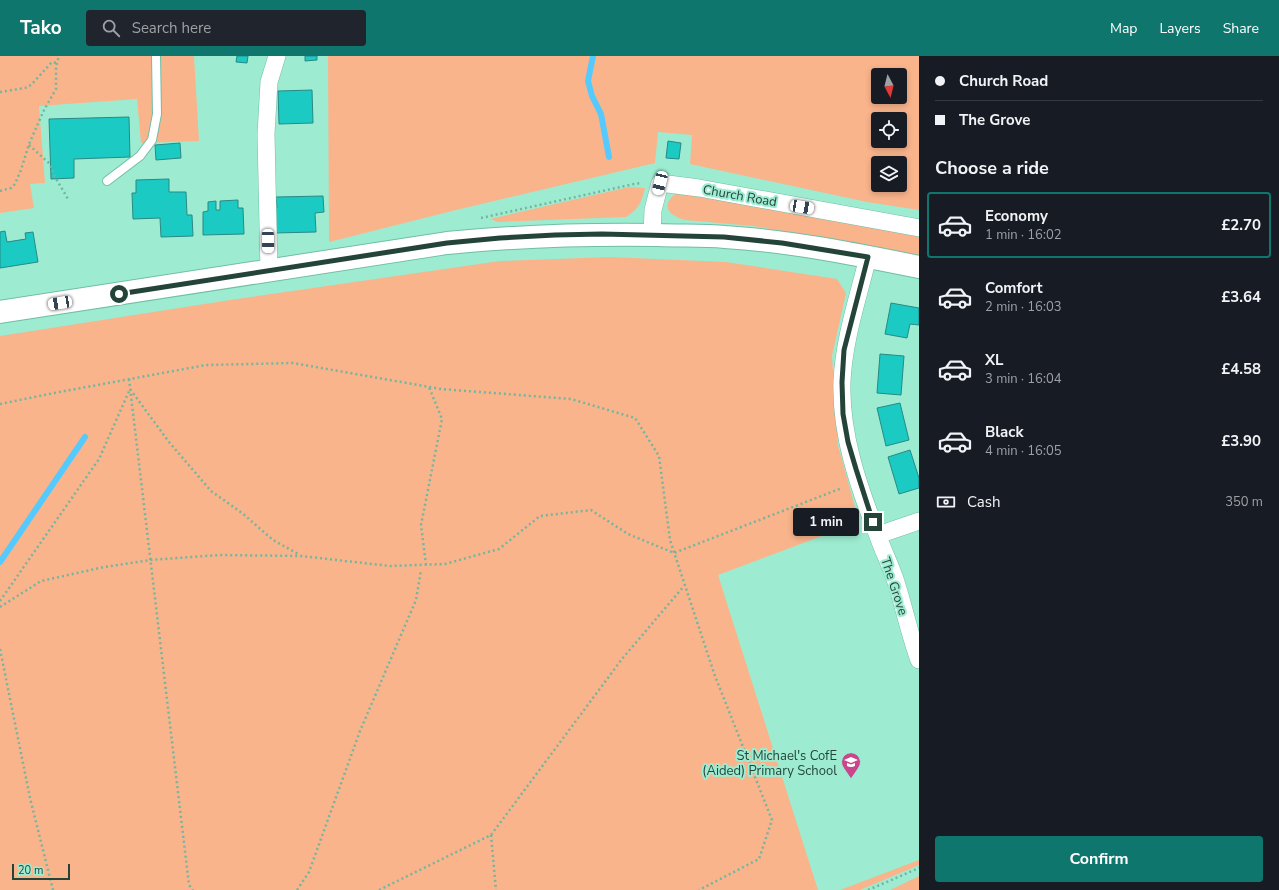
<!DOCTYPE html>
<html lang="en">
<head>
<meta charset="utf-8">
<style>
  :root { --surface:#171b24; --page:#20242c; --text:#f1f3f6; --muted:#9ea1a6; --line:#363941; --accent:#0f766e }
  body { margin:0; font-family:"Nunito Sans",sans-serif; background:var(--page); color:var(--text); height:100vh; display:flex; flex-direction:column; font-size:15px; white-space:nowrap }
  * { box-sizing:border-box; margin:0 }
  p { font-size:13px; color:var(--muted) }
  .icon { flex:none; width:22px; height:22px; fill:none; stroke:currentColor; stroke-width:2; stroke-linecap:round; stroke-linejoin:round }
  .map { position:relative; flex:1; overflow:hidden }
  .side { display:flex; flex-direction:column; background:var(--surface); width:360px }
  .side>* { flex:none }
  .hud { display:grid; align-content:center; height:88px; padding:0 16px; background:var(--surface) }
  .needle { width:26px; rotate:173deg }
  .controls { position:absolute; left:871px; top:12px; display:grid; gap:8px }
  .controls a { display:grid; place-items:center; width:36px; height:36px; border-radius:4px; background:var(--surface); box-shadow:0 2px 6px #0003; font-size:20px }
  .scale { position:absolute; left:12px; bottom:10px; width:58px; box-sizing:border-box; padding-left:4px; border:2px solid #24443a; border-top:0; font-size:11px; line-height:14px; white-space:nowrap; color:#24443a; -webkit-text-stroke:3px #9decd1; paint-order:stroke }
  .end { position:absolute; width:18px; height:18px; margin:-9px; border:5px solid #24443a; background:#fff; box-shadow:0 0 0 2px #fff }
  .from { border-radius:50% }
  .bubble { position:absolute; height:28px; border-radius:4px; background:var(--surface); box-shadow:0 2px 6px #0003; font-size:13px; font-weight:700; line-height:28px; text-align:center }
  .car { position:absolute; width:12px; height:24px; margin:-12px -6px; border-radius:5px; box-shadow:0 0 3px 1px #0007; background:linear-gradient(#fff 24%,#345 0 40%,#fff 0 76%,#345 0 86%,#fff 0) }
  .hud b { display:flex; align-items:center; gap:14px; height:38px; font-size:15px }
  .hud b+b { border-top:1px solid var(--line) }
  .hud i { width:10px; height:10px; background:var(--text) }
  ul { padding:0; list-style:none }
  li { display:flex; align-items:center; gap:12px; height:66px; margin:0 8px 6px; padding:0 8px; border:2px solid transparent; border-radius:4px }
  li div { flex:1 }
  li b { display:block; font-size:15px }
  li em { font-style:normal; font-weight:700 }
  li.current { border-color:var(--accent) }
  li>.icon { width:36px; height:36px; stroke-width:1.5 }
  h2 { padding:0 16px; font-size:18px; line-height:48px }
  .pay { display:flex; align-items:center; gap:10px; height:44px; padding:0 16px; font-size:15px }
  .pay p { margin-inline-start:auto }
  .primary-button { display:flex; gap:8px; margin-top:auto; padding:8px 16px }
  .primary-button a { flex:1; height:46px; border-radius:4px; background:var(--accent); color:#fff; font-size:16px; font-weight:700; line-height:46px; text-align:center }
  header { display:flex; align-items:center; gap:24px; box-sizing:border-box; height:56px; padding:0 20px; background:var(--accent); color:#fff }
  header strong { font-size:19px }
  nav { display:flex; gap:22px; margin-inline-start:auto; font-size:14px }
  .search { width:280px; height:36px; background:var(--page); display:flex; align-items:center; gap:10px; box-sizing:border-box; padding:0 14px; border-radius:4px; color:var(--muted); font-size:15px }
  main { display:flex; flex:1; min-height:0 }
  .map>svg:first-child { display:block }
</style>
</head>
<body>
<header>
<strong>Tako</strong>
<div class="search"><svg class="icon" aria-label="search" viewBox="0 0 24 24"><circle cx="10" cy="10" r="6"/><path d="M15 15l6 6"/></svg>Search here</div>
<nav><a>Map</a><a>Layers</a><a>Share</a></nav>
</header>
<main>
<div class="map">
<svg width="919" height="834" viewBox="0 0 919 834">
  <rect width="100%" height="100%" fill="#9decd1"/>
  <!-- green -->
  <path fill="#f9b48c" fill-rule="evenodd" d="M0,0h194l5,85 -58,2 -4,-44 -98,7 6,77 -15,1 4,24 -34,5z
    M328,0h591v154l-52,-8 -177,-38 2,-29 -34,-3 -3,31 -199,47 -127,32zM878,19h22v22h-22zM878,63h22v22h-22zM878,107h22v22h-22z
    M629,131l16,1c-4,15 -5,20 -19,29l-128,5 -8,-3z
    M681,134l238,47v18l-166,-29 -68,-6c-21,-6 -24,-18 -4,-30z
    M610,201l116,5 111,17 9,14 -14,63 6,89 21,77 -141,53 100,315h-818v-554l230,-36 270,-39z
    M919,804v5l-59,25h-20z
    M919,820v14h-29z"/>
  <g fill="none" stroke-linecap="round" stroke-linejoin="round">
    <!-- stream -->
    <path stroke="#54cafe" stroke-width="6" d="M593,0l-5,25 4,15 9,18 8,43
      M0,506l85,-125"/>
  </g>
  <!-- building -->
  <path fill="#1bcac3" stroke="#298984" d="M237,0h11l-1,7 -11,-1z
    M305,0h12v4l-12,1z
    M312,34l1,33 -34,1 -1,-33z
    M129,61l1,40 -56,2v19l-23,1 -2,-60z
    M668,85l13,2 -2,16 -13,-1z
    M180,87l1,15 -25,2 -1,-15z
    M169,123v13h17l1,23h5l1,21 -32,1 -1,-19 -27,1 -1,-26h4v-13z
    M323,140l1,16 -9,1 1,19 -41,1 -1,-25h3l-1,-11z
    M238,144v8h5l1,26 -41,1v-23l5,-1v-9l8,-1v9h4v-9z
    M5,175l2,11 19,-3 -1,-6 8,-1 5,30 -38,6v-36z
    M891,247l28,5v17l-9,-1 -3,14 -22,-4z
    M880,298l24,2 -3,39 -24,-2z
    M900,347l9,37 -23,6 -9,-38z
    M910,394l9,28v10l-20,6 -11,-37z"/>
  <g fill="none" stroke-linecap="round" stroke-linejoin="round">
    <!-- service casing -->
    <g stroke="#70bea4" stroke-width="10">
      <path id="service" d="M107,125l33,-25 12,-16 5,-26 -1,-58"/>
    </g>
    <!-- minor casing -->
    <g stroke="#70bea4" stroke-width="18">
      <path id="minor" d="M652,179l1,-25 7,-27 39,5 220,40
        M868,201c-10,41 -24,82 -26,124 -2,53 17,107 36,155 5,15 12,28 17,43 9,27 14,54 24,81
        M269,215l-3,-137 3,-52 8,-26
        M878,479l41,-14"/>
    </g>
    <!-- secondary casing -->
    <g stroke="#70bea4" stroke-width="24">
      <path id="secondary" d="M0,256l447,-69c71,-7 141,-9 211,-8 23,1 45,0 67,2 65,4 130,17 194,30"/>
    </g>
    <!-- path -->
    <path stroke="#75b59f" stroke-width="2.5" stroke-dasharray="2 3" stroke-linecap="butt" d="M0,36l25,-4 6,-3 21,-23 5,1
      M29,89l21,19 4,11 14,24
      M0,135l11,-3 4,-4 6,-14 8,-26 15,-34 12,-21v-23l3,-10
      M481,162l153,-34 8,-1
      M129,323l60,506 4,5
      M0,348l54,-11 152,-28 87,-2 148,26 130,10 64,19 24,38 11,84 45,136 57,144 -13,39 -60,31
      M426,509l-5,-40 21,-106 -13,-32
      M0,545l99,-142 31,-70 39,53 42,49 31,22 31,27 27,15
      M0,551l41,-26 63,-14 46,-7 69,-5 82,1 89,10 55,-2 54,-15 41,-33 51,-6 37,24 46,19 168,-65
      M0,593l30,149 23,92
      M491,779l5,55
      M297,834l12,-18 51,-141 56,-131 5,-30
      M379,834l112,-55 131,-176 62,-73
      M868,834l51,-22"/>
    <!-- service -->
    <use href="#service" stroke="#fff" stroke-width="8"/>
    <!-- minor -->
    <use href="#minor" stroke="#fff" stroke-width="17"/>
    <!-- secondary -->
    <use href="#secondary" stroke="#fff" stroke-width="22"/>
  </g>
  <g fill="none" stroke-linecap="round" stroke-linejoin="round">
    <!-- route -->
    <path stroke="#24443a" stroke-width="5" d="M119,238l328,-51 53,-5 55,-3 47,-1 122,3 58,6 86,14 -24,93 -2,32 1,32 5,28 8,27 17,53"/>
  </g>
  <!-- icons -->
  <defs>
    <g id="school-pin" transform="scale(1)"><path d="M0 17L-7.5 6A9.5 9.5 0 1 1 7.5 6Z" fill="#c9468d" stroke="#9decd1"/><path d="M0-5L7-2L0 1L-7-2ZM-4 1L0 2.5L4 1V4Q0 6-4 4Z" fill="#fff"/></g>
  </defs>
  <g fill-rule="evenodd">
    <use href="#school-pin" x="851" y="706"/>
  </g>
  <g text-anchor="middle" stroke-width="4" stroke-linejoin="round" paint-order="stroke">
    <!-- street labels -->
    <g font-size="13" fill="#24443a" stroke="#9decd1">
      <text transform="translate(740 139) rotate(10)" y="5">Church Road</text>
      <text transform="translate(895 530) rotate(72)" y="5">The Grove</text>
    </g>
    <!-- poi labels -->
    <g font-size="13" fill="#24443a" stroke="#9decd1" text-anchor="end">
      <text x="837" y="704">St Michael's CofE<tspan x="837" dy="15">(Aided) Primary School</tspan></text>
    </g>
  </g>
</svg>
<div class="controls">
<a><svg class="needle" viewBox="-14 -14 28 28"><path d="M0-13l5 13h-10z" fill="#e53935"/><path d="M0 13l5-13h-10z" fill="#9ea1a6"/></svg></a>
<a><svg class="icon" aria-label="locate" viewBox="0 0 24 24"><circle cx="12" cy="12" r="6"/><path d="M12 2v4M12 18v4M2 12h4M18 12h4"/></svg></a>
<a><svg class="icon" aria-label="layers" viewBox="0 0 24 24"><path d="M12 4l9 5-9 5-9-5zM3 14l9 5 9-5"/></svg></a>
</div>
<div class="scale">20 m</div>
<i class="end from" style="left:119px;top:238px"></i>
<i class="end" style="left:873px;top:466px"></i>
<div class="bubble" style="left:793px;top:452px;width:66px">1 min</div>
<i class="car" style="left:660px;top:127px;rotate:194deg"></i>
<i class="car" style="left:802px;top:151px;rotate:100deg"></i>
<i class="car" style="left:268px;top:185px;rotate:179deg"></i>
<i class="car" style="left:60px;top:247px;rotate:261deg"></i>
</div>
<section class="side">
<div class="hud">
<b><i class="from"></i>Church Road</b>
<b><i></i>The Grove</b>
</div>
<h2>Choose a ride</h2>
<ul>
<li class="current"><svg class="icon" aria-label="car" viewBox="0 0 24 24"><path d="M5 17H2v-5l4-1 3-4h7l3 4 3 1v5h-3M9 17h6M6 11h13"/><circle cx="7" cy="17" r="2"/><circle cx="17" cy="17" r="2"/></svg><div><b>Economy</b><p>1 min · 16:02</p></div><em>£2.70</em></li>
<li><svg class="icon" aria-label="car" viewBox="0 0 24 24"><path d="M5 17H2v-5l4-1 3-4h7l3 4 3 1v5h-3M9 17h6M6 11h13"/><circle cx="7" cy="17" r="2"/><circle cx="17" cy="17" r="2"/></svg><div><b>Comfort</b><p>2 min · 16:03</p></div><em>£3.64</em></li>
<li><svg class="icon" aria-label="car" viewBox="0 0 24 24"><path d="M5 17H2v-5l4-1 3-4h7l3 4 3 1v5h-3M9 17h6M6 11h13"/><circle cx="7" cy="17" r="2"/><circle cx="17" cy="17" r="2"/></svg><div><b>XL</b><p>3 min · 16:04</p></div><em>£4.58</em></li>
<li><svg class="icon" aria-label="car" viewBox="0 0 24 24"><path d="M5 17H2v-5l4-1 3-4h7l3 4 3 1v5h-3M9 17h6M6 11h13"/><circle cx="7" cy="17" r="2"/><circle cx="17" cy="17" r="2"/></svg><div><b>Black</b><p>4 min · 16:05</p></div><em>£3.90</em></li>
</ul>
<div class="pay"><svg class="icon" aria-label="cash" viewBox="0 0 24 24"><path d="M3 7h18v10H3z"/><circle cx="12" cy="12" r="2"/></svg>Cash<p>350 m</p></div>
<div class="primary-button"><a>Confirm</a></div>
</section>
</main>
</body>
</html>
